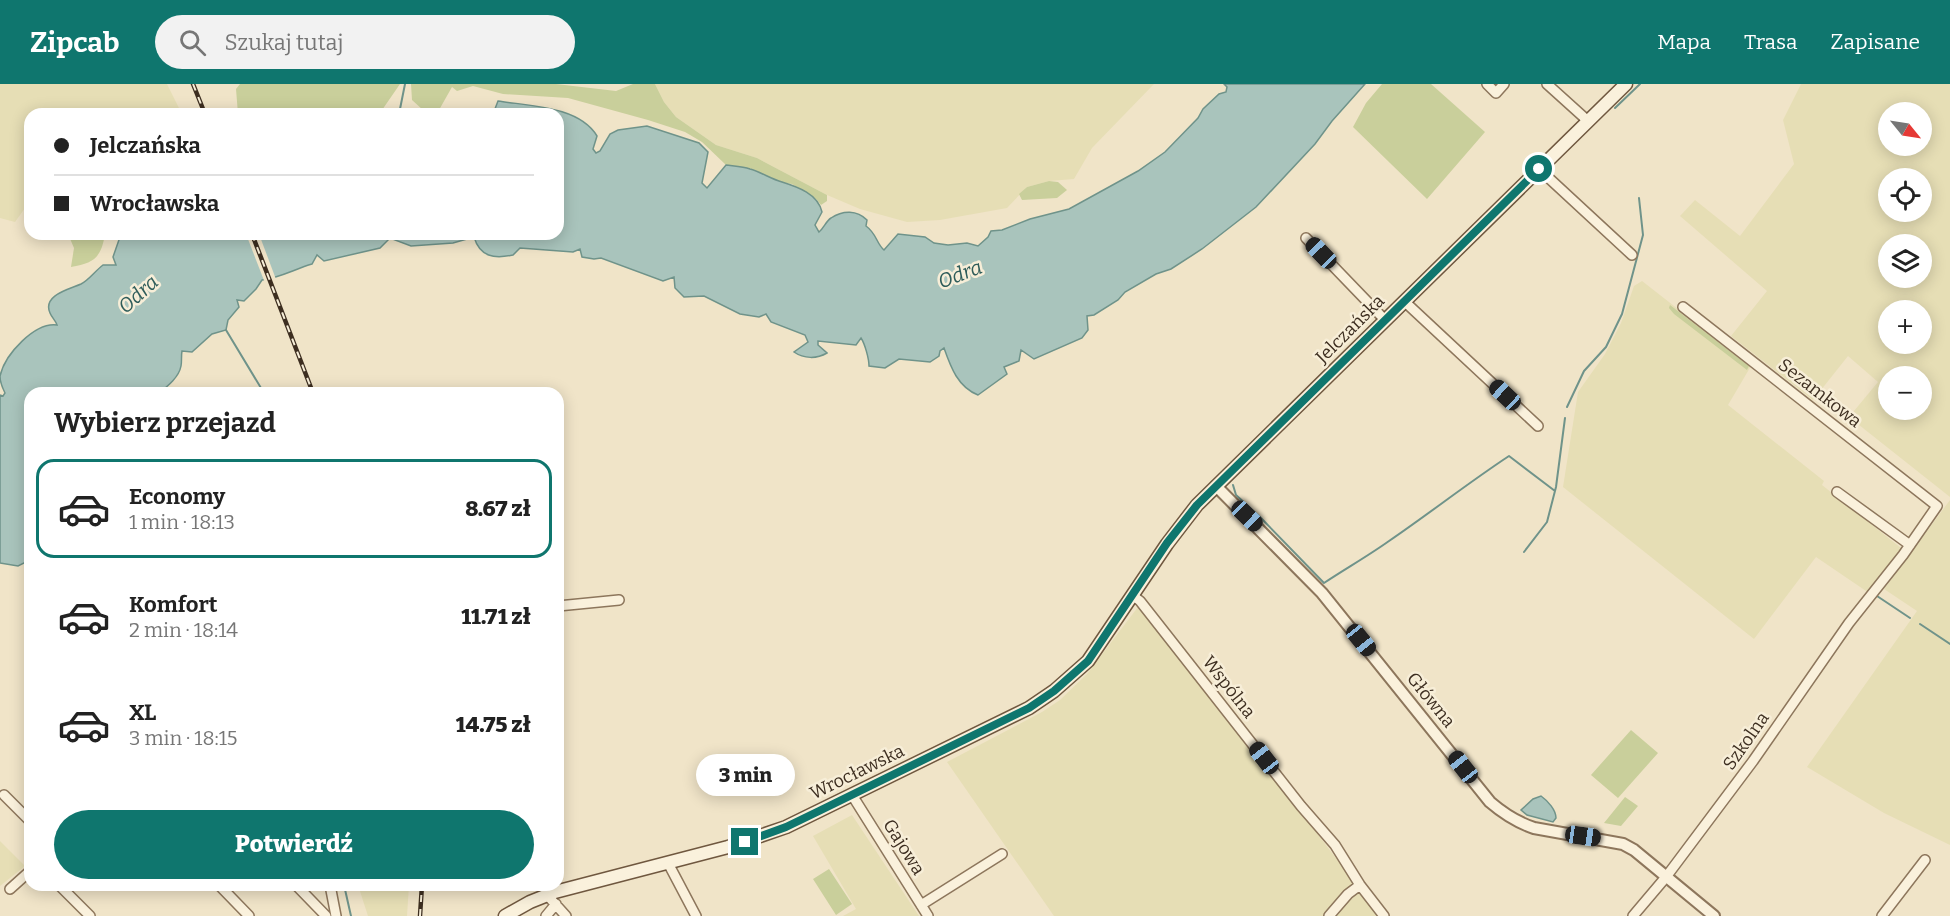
<!DOCTYPE html>
<html lang="pl">
<head>
<meta charset="utf-8">
<style>
  :root { --surface:#fff; --page:#f2f2f2; --text:#222; --muted:#767676; --line:#e0e0e0; --accent:#0f766e }
  body { margin:0; font-family:Bitter,serif; background:var(--page); color:var(--text); height:100vh; display:flex; flex-direction:column; font-size:22px; white-space:nowrap }
  * { box-sizing:border-box; margin:0 }
  p { font-size:20px; color:var(--muted) }
  .icon { flex:none; width:33px; height:33px; fill:none; stroke:currentColor; stroke-width:2; stroke-linecap:round; stroke-linejoin:round }
  .map { position:relative; flex:1; overflow:hidden }
  .drawer { position:absolute; left:24px; top:303px; width:540px; height:504px; display:flex; flex-direction:column; background:var(--surface); border-radius:18px; box-shadow:0 3px 15px #0003 }
  .drawer>* { flex:none }
  .top-card { position:absolute; left:24px; top:24px; width:540px; height:132px; border-radius:18px; box-shadow:0 3px 15px #0003; display:grid; align-content:center; height:132px; padding:0 30px; background:var(--surface) }
  .needle { width:39px; rotate:120deg }
  .controls { position:absolute; left:1878px; top:18px; display:grid; gap:12px }
  .controls a { display:grid; place-items:center; width:54px; height:54px; border-radius:50%; background:var(--surface); box-shadow:0 3px 15px #0003; font-size:30px }
  .end { position:absolute; width:27px; height:27px; margin:-14px; border:8px solid #0f766e; background:#fff; box-shadow:0 0 0 3px #fff }
  .from { border-radius:50% }
  .bubble { position:absolute; height:42px; border-radius:21px; background:var(--surface); box-shadow:0 3px 15px #0003; font-size:20px; font-weight:800; line-height:42px; text-align:center }
  .car { position:absolute; width:18px; height:36px; margin:-18px -9px; border-radius:8px; box-shadow:0 0 4px 2px #0007; background:linear-gradient(#222 24%,#8ab4d8 0 40%,#222 0 76%,#8ab4d8 0 86%,#222 0) }
  .top-card b { display:flex; align-items:center; gap:21px; height:57px; font-size:22px }
  .top-card b+b { border-top:2px solid var(--line) }
  .top-card i { width:15px; height:15px; background:var(--text) }
  ul { padding:0; list-style:none }
  li { display:flex; align-items:center; gap:18px; height:99px; margin:0 12px 9px; padding:0 18px; border:3px solid transparent; border-radius:18px }
  li div { flex:1 }
  li b { display:block; font-size:22px }
  li em { font-style:normal; font-weight:800 }
  li.current { border-color:var(--accent) }
  li>.icon { width:54px; height:54px; stroke-width:1.5 }
  h2 { padding:0 30px; font-size:27px; line-height:72px }
  .action { display:flex; gap:12px; margin-top:auto; padding:12px 30px }
  .action a { flex:1; height:69px; border-radius:36px; background:var(--accent); color:#fff; font-size:24px; font-weight:800; line-height:69px; text-align:center }
  header { display:flex; align-items:center; gap:36px; box-sizing:border-box; height:84px; padding:0 30px; background:var(--accent); color:#fff }
  header strong { font-size:28px }
  nav { display:flex; gap:33px; margin-inline-start:auto; font-size:21px }
  .search { width:420px; height:54px; background:var(--page); display:flex; align-items:center; gap:15px; box-sizing:border-box; padding:0 21px; border-radius:33px; color:var(--muted); font-size:22px }
  .map>svg:first-child { display:block }
</style>
</head>
<body>
<header>
<strong>Zipcab</strong>
<div class="search"><svg class="icon" aria-label="search" viewBox="0 0 24 24"><circle cx="10" cy="10" r="6"/><path d="M15 15l6 6"/></svg>Szukaj tutaj</div>
<nav><a>Mapa</a><a>Trasa</a><a>Zapisane</a></nav>
</header>
<div class="map">
<svg width="1950" height="832" viewBox="0 0 1950 832">
  <rect width="100%" height="100%" fill="#f0e4c8"/>
  <!-- farmland -->
  <path fill="#e6deb5" fill-rule="evenodd" d="M0,0h167l12,24 -6,6h-143v87l-15,21 -15,-4z
    M655,0h499l-62,64 -18,31 -25,2 -22,6 -20,21 -67,12 -33,2 -47,-13 -33,-14 -70,-37 -41,-13 -40,-28 -12,-15z
    M1801,0h149v413l-101,-80 29,-35 -30,-26 -35,44 -82,-64 36,-45 -87,-75 15,-16 45,36 54,-72 -11,-44zM1888,28h34v34h-34zM1888,94h34v34h-34zM1888,160h34v34h-34zM1888,226h34v34h-34zM1888,292h34v34h-34z
    M1642,197l109,85 -23,39 96,76 -2,4 79,63 -32,45 -53,-36 -62,82 -191,-152 15,-95 27,-38 16,-31 13,-37z
    M1950,416v345l-66,-32 -77,-46 110,-156 -33,-22z
    M1138,523l146,183 96,126h-326l-107,-154 95,-50 18,-12 27,-26z
    M852,731l67,101h-76l13,-7 -43,-73z
    M0,757l25,25 -25,20z
    M358,801h51l-2,31h-39z"/>
  <!-- green -->
  <path fill="#c9cf9b" d="M240,0h160l-20,29 -38,-4 -14,5h-18l-13,-5 -11,5h-48l-2,-25z
    M411,0h145l60,7 17,-7h22l9,18 12,15 40,28 41,13 70,37v6l-6,4 -4,-5 -25,-16 -11,-2 -32,-14 -23,-3 -24,-23 -17,-10 -37,-12 -80,-22 -65,-4 -30,-8 -16,5 -5,-4 -13,23h-16l-11,-10z
    M1382,0h49l54,48 -58,67 -74,-72 13,-24z
    M1049,97l9,1 9,8 -10,8 -35,2 -3,-6 8,-7z
    M68,150h37c-4,24 -11,29 -34,33l3,-19z
    M1670,221l79,61 -2,4 -73,-56 -5,-6z
    M1631,646l27,23 -40,45 -27,-23z
    M1625,713l13,9 -17,20 -17,-3z
    M829,785l23,35 -16,11 -23,-36z"/>
  <!-- water -->
  <path fill="#a9c4bc" stroke="#6f938a" stroke-width="1.5" d="M1224,0h141l-33,37 -17,23 -59,63 -54,42 -31,20 -15,5 -31,18 -7,8 -24,15 -7,1 1,14 -6,8 -48,21 -13,-9 -2,11 -15,6 3,7 -29,21c-20,-8 -27,-27 -34,-47l-4,3 -1,5 -9,6 -31,-3 -14,9 -16,-2c0,-7 -4,-22 -8,-28l-5,7 -38,-4v4l9,8c-10,6 -23,6 -33,-1l14,-10 -3,-7 -34,-13 -5,-8 -7,3 -19,-3 -36,-18 -20,1 -9,-9 -1,-11 -11,4 -62,-23 -7,1 -12,-2 -2,-8 -7,3 -53,-4 -7,7c-19,4 -33,2 -39,-18l-21,6 -42,3 -21,-8 -10,10 -56,13 -7,-6 -5,9c-17,5 -33,14 -50,16l-6,9 -12,12 -7,-1 2,7 -11,13 -2,10 -14,4 -20,18 -10,-1c-1,5 0,9 -1,15 -2,11 -13,20 -22,27h-129v167l-12,6 -18,-3v-168l3,1 2,-3c-3,-6 -5,-10 -5,-17 5,-22 35,-54 57,-51 -1,-4 -5,-7 -7,-12 -8,-18 20,-24 31,-29 8,-4 14,-13 22,-19h13l-3,-8 8,-23h437v-120h-65l5,-13c31,5 81,5 99,35l-4,13 3,4 4,-2 10,-17 8,-4 29,-4 52,17 9,9 -6,31 5,5 19,-23c8,1 17,1 24,4 11,3 21,10 32,13 16,5 36,12 40,30l-7,13 4,7c5,-4 7,-11 12,-14 12,-8 26,-8 36,2l-1,6c11,8 10,17 18,24l14,-16 27,3 9,6 14,2 19,-2 11,3 10,-9 3,-6 11,-1 28,-11 39,-10 69,-38 27,-19 33,-34 5,-9 16,-15 7,-2 1,-5z
    M1541,712c7,5 15,14 15,22l-3,4 -26,-7 -6,-5 12,-11z"/>
  <!-- pier -->
  <path fill="#f0e4c8" d="M246,150h13l18,48 -12,1z"/>
  <g fill="none" stroke-linecap="round" stroke-linejoin="round">
    <!-- stream -->
    <path stroke="#6f938a" stroke-width="2" d="M1615,24l25,-24
      M399,30l6,-30
      M226,246l38,63
      M1567,323l17,-36 22,-24 16,-33 21,-79 -4,-37
      M1233,401l3,10 24,22 64,66c21,-14 44,-27 65,-42 41,-28 79,-58 120,-85l46,35
      M1524,468l23,-30 9,-35 9,-69
      M1877,512l33,22
      M1920,540l30,20
      M344,801l7,31"/>
    <!-- minor casing -->
    <g stroke="#8d765c" stroke-width="12">
      <path id="minor" d="M1487,0l9,9 8,-9
        M1547,0l41,37
        M1539,85l93,86
        M1306,154l79,82
        M1404,217l134,125
        M1837,408l73,53
        M1132,511l8,6 161,205 34,39 25,40 24,31
        M558,522l61,-6
        M4,711l26,26
        M852,711l76,121
        M668,779l28,53
        M59,801l31,31
        M219,801l30,31
        M296,801l30,31
        M330,801l6,31
        M10,805l20,-18
        M547,811l19,21
        M921,821l81,-51
        M546,832l10,-12
        M1329,832l19,-22 12,-9
        M1633,832l33,-39 87,-116 96,-138 54,-68 34,-49 -254,-199
        M1882,832l43,-56"/>
    </g>
    <!-- tertiary casing -->
    <g stroke="#8d765c" stroke-width="14">
      <path id="tertiary" d="M1216,402l106,107 168,209c14,12 26,20 44,26l89,16 11,6 80,66"/>
    </g>
    <!-- secondary casing -->
    <g stroke="#6f573f" stroke-width="15">
      <path id="secondary" d="M505,832l25,-14 25,-10 173,-45 58,-20 243,-119 25,-17 34,-30 79,-117 30,-39 429,-421"/>
    </g>
    <!-- minor -->
    <use href="#minor" stroke="#faf1dc" stroke-width="9"/>
    <!-- tertiary -->
    <use href="#tertiary" stroke="#faf1dc" stroke-width="10"/>
    <!-- secondary -->
    <use href="#secondary" stroke="#faf1dc" stroke-width="12"/>
    <!-- rail casing -->
    <g stroke="#3d2e20" stroke-width="4.5">
      <path id="rail" d="M193,0l12,30
        M252,150l61,159
        M420,832l2,-31"/>
    </g>
    <!-- rail -->
    <use href="#rail" stroke="#f7eed8" stroke-width="2" stroke-dasharray="7" stroke-linecap="butt"/>
  </g>
  <g fill="none" stroke-linecap="round" stroke-linejoin="round">
    <!-- route -->
    <path stroke="#0f766e" stroke-width="8" d="M745,758l41,-15 33,-16 210,-103 25,-17 34,-30 79,-118 30,-38 342,-336"/>
  </g>
  <g text-anchor="middle" stroke-width="5" stroke-linejoin="round" paint-order="stroke">
    <!-- street labels -->
    <g font-size="18" fill="#3d2e20" stroke="#f7eed8">
      <text transform="translate(1350 245) rotate(-45)" y="6">Jelczańska</text>
      <text transform="translate(1820 309) rotate(38)" y="6">Sezamkowa</text>
      <text transform="translate(1229 603) rotate(52)" y="6">Wspólna</text>
      <text transform="translate(1431 616) rotate(51)" y="6">Główna</text>
      <text transform="translate(1746 657) rotate(-55)" y="6">Szkolna</text>
      <text transform="translate(857 688) rotate(-26)" y="6">Wrocławska</text>
      <text transform="translate(904 763) rotate(58)" y="6">Gajowa</text>
    </g>
    <!-- water labels -->
    <g font-size="20" font-style="italic" fill="#2f5d5a" stroke="#f7eed8">
      <text transform="translate(960 190) rotate(-21)" y="7">Odra</text>
      <text transform="translate(138 210) rotate(-42)" y="7">Odra</text>
    </g>
  </g>
</svg>
<div class="controls">
<a><svg class="needle" viewBox="-14 -14 28 28"><path d="M0-13l5 13h-10z" fill="#e53935"/><path d="M0 13l5-13h-10z" fill="#767676"/></svg></a>
<a><svg class="icon" aria-label="locate" viewBox="0 0 24 24"><circle cx="12" cy="12" r="6"/><path d="M12 2v4M12 18v4M2 12h4M18 12h4"/></svg></a>
<a><svg class="icon" aria-label="layers" viewBox="0 0 24 24"><path d="M12 4l9 5-9 5-9-5zM3 14l9 5 9-5"/></svg></a>
<a>+</a>
<a>−</a>
</div>
<i class="end from" style="left:1539px;top:85px"></i>
<i class="end" style="left:745px;top:758px"></i>
<div class="bubble" style="left:696px;top:670px;width:99px">3 min</div>
<i class="car" style="left:1321px;top:169px;rotate:316deg"></i>
<i class="car" style="left:1505px;top:311px;rotate:313deg"></i>
<i class="car" style="left:1247px;top:432px;rotate:134deg"></i>
<i class="car" style="left:1361px;top:556px;rotate:141deg"></i>
<i class="car" style="left:1264px;top:674px;rotate:322deg"></i>
<i class="car" style="left:1463px;top:683px;rotate:322deg"></i>
<i class="car" style="left:1583px;top:752px;rotate:98deg"></i>
<div class="top-card">
<b><i class="from"></i>Jelczańska</b>
<b><i></i>Wrocławska</b>
</div>
<section class="drawer">
<h2>Wybierz przejazd</h2>
<ul>
<li class="current"><svg class="icon" aria-label="car" viewBox="0 0 24 24"><path d="M5 17H2v-5l4-1 3-4h7l3 4 3 1v5h-3M9 17h6M6 11h13"/><circle cx="7" cy="17" r="2"/><circle cx="17" cy="17" r="2"/></svg><div><b>Economy</b><p>1 min · 18:13</p></div><em>8.67 zł</em></li>
<li><svg class="icon" aria-label="car" viewBox="0 0 24 24"><path d="M5 17H2v-5l4-1 3-4h7l3 4 3 1v5h-3M9 17h6M6 11h13"/><circle cx="7" cy="17" r="2"/><circle cx="17" cy="17" r="2"/></svg><div><b>Komfort</b><p>2 min · 18:14</p></div><em>11.71 zł</em></li>
<li><svg class="icon" aria-label="car" viewBox="0 0 24 24"><path d="M5 17H2v-5l4-1 3-4h7l3 4 3 1v5h-3M9 17h6M6 11h13"/><circle cx="7" cy="17" r="2"/><circle cx="17" cy="17" r="2"/></svg><div><b>XL</b><p>3 min · 18:15</p></div><em>14.75 zł</em></li>
</ul>
<div class="action"><a>Potwierdź</a></div>
</section>
</div>
</body>
</html>
